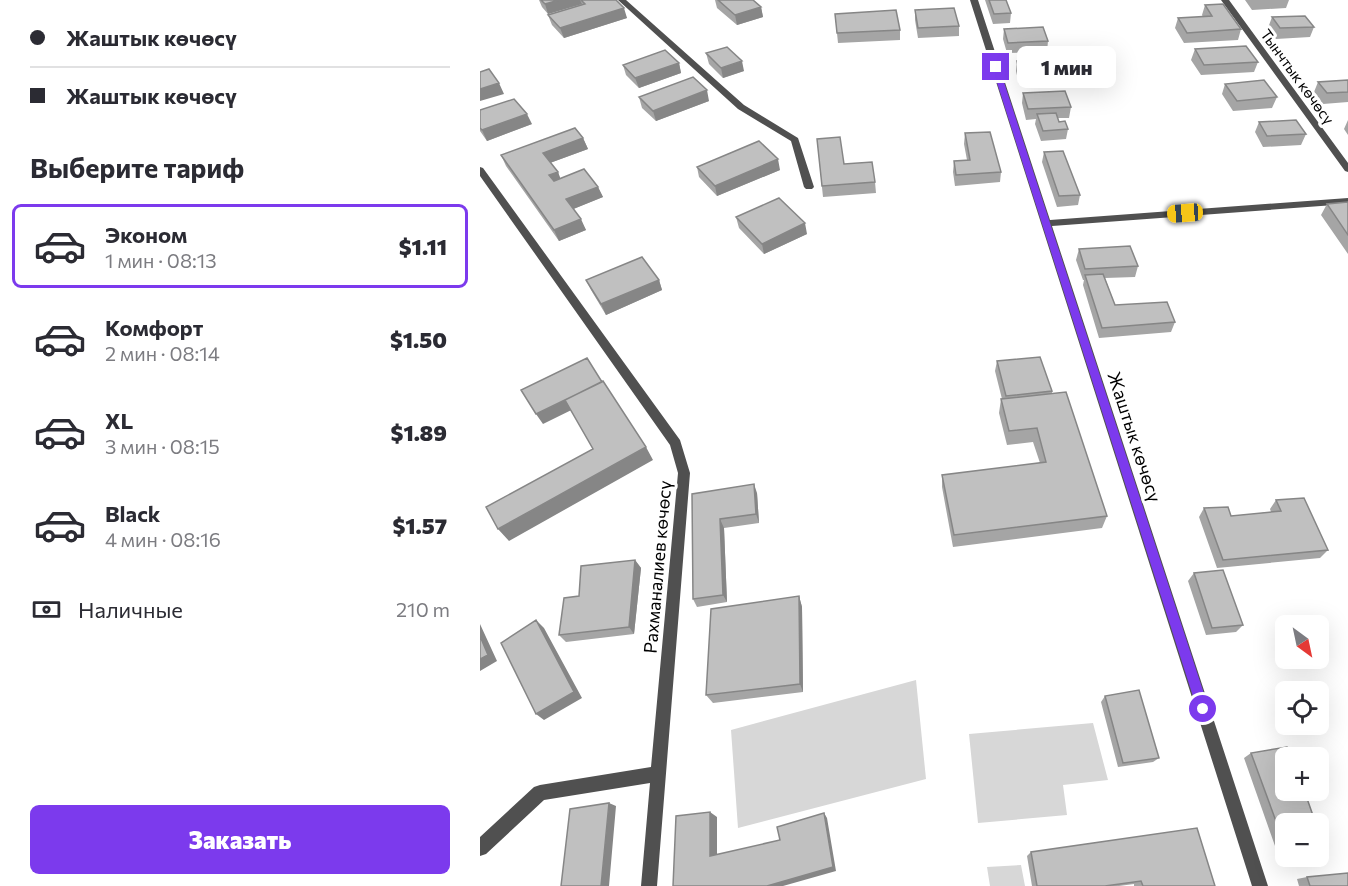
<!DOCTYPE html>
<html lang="ru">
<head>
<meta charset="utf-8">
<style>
  :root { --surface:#fff; --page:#f2f2f3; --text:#2b2b33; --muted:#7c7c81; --line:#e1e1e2; --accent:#7c3aed }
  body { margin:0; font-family:Commissioner,sans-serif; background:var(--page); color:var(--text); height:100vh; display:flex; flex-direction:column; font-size:22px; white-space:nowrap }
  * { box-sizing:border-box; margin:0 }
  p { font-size:20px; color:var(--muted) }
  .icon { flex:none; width:33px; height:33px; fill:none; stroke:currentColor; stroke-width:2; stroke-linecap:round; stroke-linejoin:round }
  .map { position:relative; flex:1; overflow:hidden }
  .sheet { display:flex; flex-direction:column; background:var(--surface); width:480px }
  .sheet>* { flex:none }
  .banner { display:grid; align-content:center; height:132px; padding:0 30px; background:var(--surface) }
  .needle { width:39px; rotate:147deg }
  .buttons { position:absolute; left:795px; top:615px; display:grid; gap:12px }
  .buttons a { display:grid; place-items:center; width:54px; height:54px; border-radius:9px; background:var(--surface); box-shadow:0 6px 24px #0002; font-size:30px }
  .end { position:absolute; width:27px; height:27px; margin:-14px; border:8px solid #7c3aed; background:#fff; box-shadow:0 0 0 3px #fff }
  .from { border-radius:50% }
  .bubble { position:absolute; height:42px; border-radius:9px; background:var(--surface); box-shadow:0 6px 24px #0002; font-size:20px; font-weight:800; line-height:42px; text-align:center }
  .car { position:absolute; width:18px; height:36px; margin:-18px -9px; border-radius:8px; box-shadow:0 0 4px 2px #0007; background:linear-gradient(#f5c518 24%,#345 0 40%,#f5c518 0 76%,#345 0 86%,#f5c518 0) }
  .banner b { display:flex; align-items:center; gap:21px; height:57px; font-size:22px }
  .banner b+b { border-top:2px solid var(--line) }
  .banner i { width:15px; height:15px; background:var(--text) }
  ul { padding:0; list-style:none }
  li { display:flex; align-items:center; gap:18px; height:84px; margin:0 12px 9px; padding:0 18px; border:3px solid transparent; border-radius:9px }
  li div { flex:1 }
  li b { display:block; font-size:22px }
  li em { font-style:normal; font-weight:800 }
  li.active { border-color:var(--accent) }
  li>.icon { width:54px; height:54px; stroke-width:1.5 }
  h2 { padding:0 30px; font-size:27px; line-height:72px }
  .pay { display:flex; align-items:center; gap:15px; height:66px; padding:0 30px; font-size:22px }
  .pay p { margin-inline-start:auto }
  .cta { display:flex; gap:12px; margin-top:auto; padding:12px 30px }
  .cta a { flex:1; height:69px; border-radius:9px; background:var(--accent); color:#fff; font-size:24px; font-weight:800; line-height:69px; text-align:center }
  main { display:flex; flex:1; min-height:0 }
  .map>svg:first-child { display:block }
</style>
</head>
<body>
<main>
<section class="sheet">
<div class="banner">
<b><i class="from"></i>Жаштык көчөсү</b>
<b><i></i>Жаштык көчөсү</b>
</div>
<h2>Выберите тариф</h2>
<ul>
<li class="active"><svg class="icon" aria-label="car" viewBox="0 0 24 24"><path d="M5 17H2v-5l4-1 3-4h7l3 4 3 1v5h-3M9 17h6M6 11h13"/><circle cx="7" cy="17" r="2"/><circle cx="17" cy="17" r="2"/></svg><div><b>Эконом</b><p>1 мин · 08:13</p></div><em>$1.11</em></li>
<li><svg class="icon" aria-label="car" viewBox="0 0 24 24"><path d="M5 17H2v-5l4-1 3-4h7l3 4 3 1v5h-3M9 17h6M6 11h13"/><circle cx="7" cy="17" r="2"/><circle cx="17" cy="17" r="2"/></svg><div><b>Комфорт</b><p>2 мин · 08:14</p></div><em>$1.50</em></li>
<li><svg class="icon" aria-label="car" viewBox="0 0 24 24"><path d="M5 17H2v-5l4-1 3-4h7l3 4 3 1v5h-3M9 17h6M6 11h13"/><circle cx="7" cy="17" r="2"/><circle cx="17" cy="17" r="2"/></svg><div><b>XL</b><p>3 мин · 08:15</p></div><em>$1.89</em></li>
<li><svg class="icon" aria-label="car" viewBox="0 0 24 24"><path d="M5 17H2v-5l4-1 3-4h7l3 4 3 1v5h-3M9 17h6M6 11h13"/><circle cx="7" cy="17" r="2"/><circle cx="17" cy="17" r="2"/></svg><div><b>Black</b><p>4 мин · 08:16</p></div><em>$1.57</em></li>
</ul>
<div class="pay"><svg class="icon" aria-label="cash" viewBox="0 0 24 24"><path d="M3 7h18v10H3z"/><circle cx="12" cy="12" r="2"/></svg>Наличные<p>210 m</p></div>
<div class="cta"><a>Заказать</a></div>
</section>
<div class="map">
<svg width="868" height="886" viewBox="0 0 868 886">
  <rect width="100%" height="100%" fill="#fff"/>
  <!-- green -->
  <path fill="#d7d7d7" d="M436,680l10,99 -188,49 -7,-98z
    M613,723l15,57 -45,5 4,30 -89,8 -9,-89z
    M541,865l4,21h-35l-3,-19z"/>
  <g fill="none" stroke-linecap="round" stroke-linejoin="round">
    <!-- street -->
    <path fill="#505050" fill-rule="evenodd" d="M138,0h8l118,105 54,33 16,49 -2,2h-6l-2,-2 -13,-46 -53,-32z
      M490,0h8l72,220 298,-22v6l-296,22 216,660h-16z
      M741,0h8l119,163v9l-3,-1z
      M0,167l3,1 197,272 10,33 -33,413h-16l9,-103 -106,17 -58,54 -6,2v-19l54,-50 6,-2 111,-18 27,-294 -8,-28 -190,-269z"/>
  </g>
  <!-- wall -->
  <path fill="#a5a5a5" d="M59,0h77l11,18 -63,20 -12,-13 -4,-10 34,-11 -34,10 -6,-7z
    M235,0h38l8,7 2,10 -26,8 -20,-17z
    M505,0h21l5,13 -1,10 -17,1z
    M765,0h44l-3,8 -34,2z
    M725,5l36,24 -3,11 -54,3 -9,-15 3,-10 25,-1 -1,-2z
    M435,10l44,16v10l-41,2 -3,-18z
    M355,14l65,16v10l-62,3z
    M792,17l42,10 -4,10 -34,2 -8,-11z
    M524,29l44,12 -1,11 -40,1 -4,-14z
    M715,49l63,13 -4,10 -53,3 -10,-15z
    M226,53l38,18 -21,7 -14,-14z
    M537,61l40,12 -2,10 -36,1 -3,-13z
    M199,63l2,10 -42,15 -13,-13 -3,-10z
    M868,80v22l-25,2 -9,-12 4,-10z
    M745,84l52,13 -5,11 -39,3 -11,-17z
    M543,93l48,14 -2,11h-11l1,4 9,7 -2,10 -25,2 -6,-17 1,-5 -10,1 -4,-17z
    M159,97l70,4 -53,20 -14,-13z
    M0,110l52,14 -45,17 -7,-10z
    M868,120v15l-4,-6z
    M779,122l47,12 -5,11 -38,2 -8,-15z
    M485,133l36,39 -1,10 -45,4 -2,-14 1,-11 13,-1 -3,-16z
    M103,138l5,11 -38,14 8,9 2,6 38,9 5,10 -30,12 13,21 -27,11 -53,-75 -5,-11z
    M337,139l27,25 31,18 1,11 -53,4z
    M564,152l36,43 -2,10 -21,2 -15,-45z
    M217,167l83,3 -63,26 -18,-19z
    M868,202v52l-27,-39 6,-11z
    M256,217l71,17 -43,20 -25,-26z
    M599,249l59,17 -3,11 -30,1 10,27 60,17 -4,10 -72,6 -16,-53 1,-5h-1l-7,-20z
    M106,280h73l3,10 -56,25 -15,-25z
    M517,361l55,30v2l55,123 -5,12 -149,19 -11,-60v-12l98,-12 -7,-21 -26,3 -8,-32 2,-14h1l-7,-28z
    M277,493l2,30 -35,5 3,74 -30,5 -4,-8 -1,-105z
    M796,500l52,50 -8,8 -103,10 -18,-51 5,-9 27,8 40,-4 -1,-3z
    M155,560l6,8 -7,66 -68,8 -7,-7 20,-39z
    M714,573l49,52 -7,7 -30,3 -18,-54z
    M319,596l3,11 1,85 -90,11 -7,-8z
    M625,696l54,62 -6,4 -35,5 -17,-65z
    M771,753l35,71v20l-11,2 -31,-88z
    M551,852l184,34h-81v-2l-15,2h-87l-5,-30z
    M827,877l41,9h-49l-2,-7z"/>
  <!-- shaded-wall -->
  <path fill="#868686" d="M79,0h21l2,4 -34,10 -3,-10z
    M281,7l2,10 -26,8 -2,-10z
    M144,8l3,10 -63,20 -4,-10z
    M262,61l2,10 -21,7 -2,-10z
    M199,63l2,10 -42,15 -4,-10z
    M19,83l5,11 -24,7v-12z
    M227,90l2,11 -53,20 -3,-10z
    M47,114l5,10 -45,17 -5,-11z
    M103,138l5,11 -41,15 -4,-11z
    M298,159l2,11 -63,26 -2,-10z
    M78,172l4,11 -8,3 -5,-11z
    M118,187l5,10 -32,13 -5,-11z
    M101,219l5,11 -27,11 -5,-11z
    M325,223l2,11 -43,20 -2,-10z
    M179,280l3,10 -56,25 -5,-11z
    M122,382l6,10 -65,32 -7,-10z
    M166,447l7,13 -144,81 -11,-12z
    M274,484l3,9 2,30 -3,-9z
    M240,519l4,9 3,74 -4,-7z
    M155,560l6,8 -7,66 -5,-7z
    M319,596l3,11 1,85 -3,-8z
    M56,620l8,8 38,70 -38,22 -8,-6z
    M0,624l17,37 -17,10z
    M129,803l7,3 -7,80h-8z
    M230,812l7,5v43l-7,-4z
    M344,813l3,5 9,53 -53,15h-16z"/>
  <!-- building -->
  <path fill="#c0c0c0" stroke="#868686" stroke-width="1.5" d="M61,0h18l-14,4z
    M101,0h35l8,8 -64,20 -12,-13 37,-11z
    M238,0h35l8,7 -26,8z
    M509,0h17l5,13 -17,1z
    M743,4l18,25 -54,4 -9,-15 34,-2 -7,-11z
    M474,8l5,18 -41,2 -3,-18z
    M416,10l4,20 -63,3 -2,-19z
    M825,16l9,11 -34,1 -8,-11z
    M563,27l5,14 -40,2 -4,-14z
    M766,46l12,16 -54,3 -9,-16z
    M247,47l15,14 -21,7 -15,-15z
    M185,50l14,13 -44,15 -12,-13z
    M573,60l4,13 -37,1 -3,-13z
    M9,69l10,14 -19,6v-17z
    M213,77l14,13 -54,21 -14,-14z
    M784,80l13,17 -40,4 -12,-17z
    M868,80v12l-21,1 -9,-11z
    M585,91l6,16 -43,2 -5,-16z
    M34,99l13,15 -45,16 -2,-2v-18z
    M576,113l3,9 6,-1 3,8 -25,2 -6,-17z
    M816,120l10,14 -39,2 -8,-14z
    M95,128l8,10 -40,15 15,19 -9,3 5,6 30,-12 14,18 -32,12 15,20 -27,11 -53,-75z
    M510,132l11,40 -45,3 -2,-14 16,-1 -5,-27z
    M360,137l4,27 28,-2 3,20 -53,4 -5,-47z
    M279,141l19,18 -63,27 -18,-19z
    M583,151l17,44 -21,1 -15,-44z
    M299,198l26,25 -43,21 -26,-27z
    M868,202v33l-21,-31z
    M650,246l8,20 -53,3 -6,-20z
    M162,257l17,23 -58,24 -15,-24z
    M623,274l12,31 52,-3 8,20 -73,6 -17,-53z
    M560,357l12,34 -46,5 -9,-35z
    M107,358l15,24 -66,32 -15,-24z
    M123,381l43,66 -148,82 -12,-22 107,-58 -28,-49z
    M586,392l41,124 -153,19 -12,-60 104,-13 -9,-34 -28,3 -8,-32z
    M274,484l2,30 -36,5 3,76 -30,4 -1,-105z
    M824,498l24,52 -105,10 -19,-52 24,-1 3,9 50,-5 -5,-11z
    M155,560l-6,67 -70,8 5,-37 15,-2 2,-30z
    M743,570l20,55 -31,3 -18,-55z
    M319,596l1,88 -94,11 5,-86z
    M56,620l38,72 -38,22 -35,-71z
    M0,636l8,19 -8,4z
    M659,690l20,68 -36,5 -18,-67z
    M807,747l4,11h-5v32h18l12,34h-30v19h-2l-33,-90z
    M129,803l-8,83h-40l9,-77z
    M230,812v44l70,-16 -3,-13 47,-14 9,54 -66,19h-94l3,-70z
    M717,828l18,58h-72l-2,-5 -36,5h-68l-6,-34z
    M838,830l3,7 -3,1z
    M868,873v13h-38l-3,-9z"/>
  <!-- route -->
  <path fill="#7c3aed" d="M516,65l3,2 210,642 -6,6 -6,-6 -205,-642z"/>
  <g text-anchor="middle" stroke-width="6" stroke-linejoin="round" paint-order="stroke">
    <!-- far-street labels -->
    <g font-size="15" fill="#000" stroke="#fff">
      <text transform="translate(817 77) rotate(54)" y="5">Тынчтык көчөсү</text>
    </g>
    <!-- street labels -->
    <g font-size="18" fill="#000" stroke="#fff">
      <text transform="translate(654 437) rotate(72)" y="6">Жаштык көчөсү</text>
      <text transform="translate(178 567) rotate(-85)" y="6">Рахманалиев көчөсү</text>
    </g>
  </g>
</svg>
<div class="buttons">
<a><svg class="needle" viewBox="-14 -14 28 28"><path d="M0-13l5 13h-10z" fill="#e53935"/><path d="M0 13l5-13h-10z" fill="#7c7c81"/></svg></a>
<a><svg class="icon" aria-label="locate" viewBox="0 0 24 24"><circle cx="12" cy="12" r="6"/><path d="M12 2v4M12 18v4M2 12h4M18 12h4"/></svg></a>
<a>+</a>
<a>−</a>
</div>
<i class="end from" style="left:723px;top:709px"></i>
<i class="end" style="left:516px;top:67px"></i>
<div class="bubble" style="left:537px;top:46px;width:99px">1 мин</div>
<i class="car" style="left:705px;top:213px;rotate:266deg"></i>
</div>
</main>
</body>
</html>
